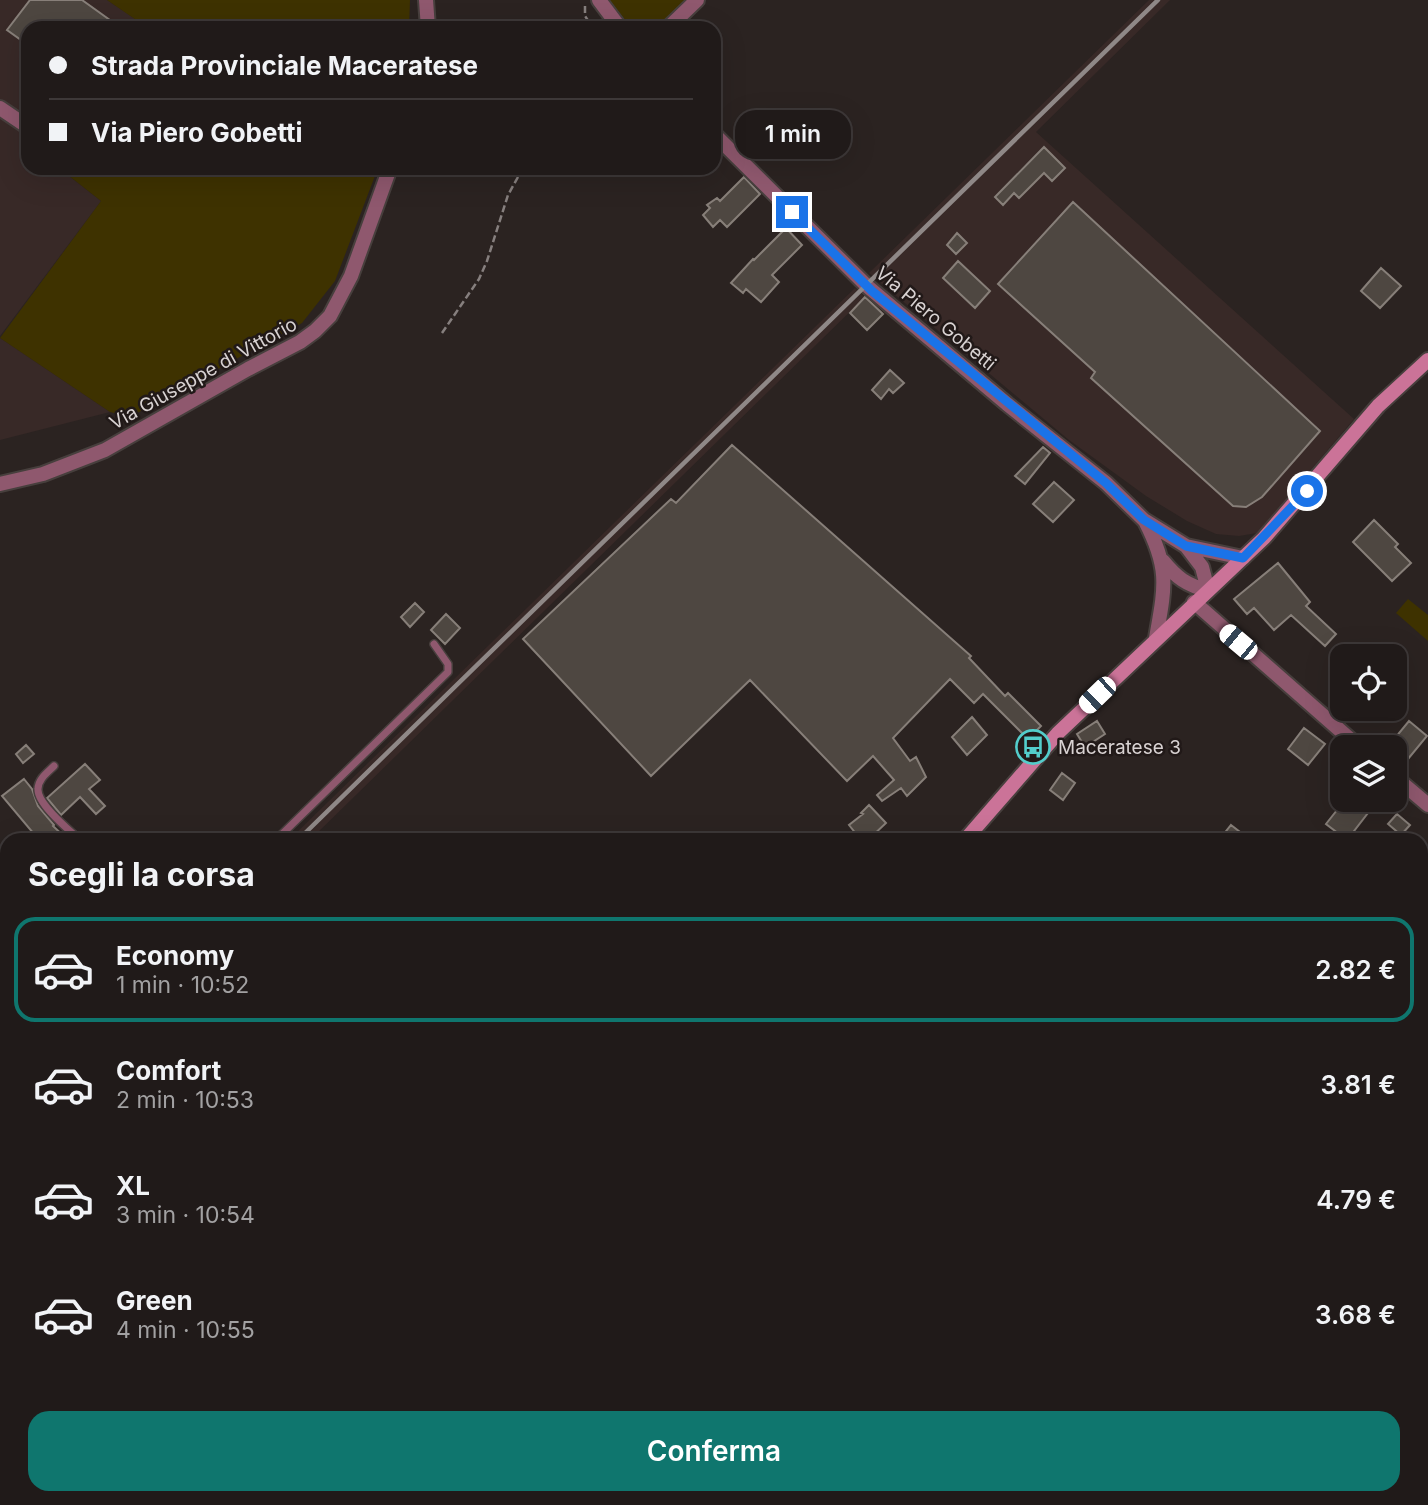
<!DOCTYPE html>
<html lang="it">
<head>
<meta charset="utf-8">
<style>
  :root { --surface:#201a19; --page:#2d2726; --text:#f1f3f6; --muted:#a2a1a2; --line:#3d3838; --accent:#0f766e }
  body { margin:0; font-family:Inter,sans-serif; background:var(--page); color:var(--text); height:100vh; display:flex; flex-direction:column; font-size:26px; white-space:nowrap }
  * { box-sizing:border-box; margin:0 }
  p { font-size:23px; color:var(--muted) }
  .icon { flex:none; width:38px; height:38px; fill:none; stroke:currentColor; stroke-width:2; stroke-linecap:round; stroke-linejoin:round }
  .map { position:relative; flex:1; overflow:hidden }
  .details { position:absolute; left:0px; top:833px; width:1428px; height:672px; display:flex; flex-direction:column; background:var(--surface); border-radius:21px 21px 0 0; box-shadow:0 7px 28px #0002,0 0 0 2px var(--line) }
  .details>* { flex:none }
  .top-card { position:absolute; left:21px; top:21px; width:700px; height:154px; border-radius:21px; box-shadow:0 7px 28px #0002,0 0 0 2px var(--line); display:grid; align-content:center; height:154px; padding:0 28px; background:var(--surface) }
  .fabs { position:absolute; left:1330px; top:644px; display:grid; gap:14px }
  .fabs a { display:grid; place-items:center; width:77px; height:77px; border-radius:14px; background:var(--surface); box-shadow:0 7px 28px #0002,0 0 0 2px var(--line); font-size:35px }
  .end { position:absolute; width:32px; height:32px; margin:-16px; border:9px solid #1a73e8; background:#fff; box-shadow:0 0 0 4px #fff }
  .from { border-radius:50% }
  .bubble { position:absolute; height:49px; border-radius:21px; background:var(--surface); box-shadow:0 7px 28px #0002,0 0 0 2px var(--line); font-size:23px; font-weight:600; line-height:49px; text-align:center }
  .car { position:absolute; width:21px; height:42px; margin:-21px -10px; border-radius:9px; box-shadow:0 0 5px 2px #0007; background:linear-gradient(#fff 24%,#345 0 40%,#fff 0 76%,#345 0 86%,#fff 0) }
  .top-card b { display:flex; align-items:center; gap:24px; height:66px; font-size:26px }
  .top-card b+b { border-top:2px solid var(--line) }
  .top-card i { width:18px; height:18px; background:var(--text) }
  ul { padding:0; list-style:none }
  li { display:flex; align-items:center; gap:21px; height:105px; margin:0 14px 10px; padding:0 14px; border:4px solid transparent; border-radius:21px }
  li div { flex:1 }
  li b { display:block; font-size:26px }
  li em { font-style:normal; font-weight:600 }
  li.active { border-color:var(--accent) }
  li>.icon { width:63px; height:63px; stroke-width:1.5 }
  h2 { padding:0 28px; font-size:32px; line-height:84px }
  .cta { display:flex; gap:14px; margin-top:auto; padding:14px 28px }
  .cta a { flex:1; height:80px; border-radius:21px; background:var(--accent); color:#fff; font-size:28px; font-weight:600; line-height:80px; text-align:center }
  .map>svg:first-child { display:block }
</style>
</head>
<body>
<div class="map">
<svg width="1428" height="1505" viewBox="0 0 1428 1505">
  <rect width="100%" height="100%" fill="#2b2321"/>
  <!-- built -->
  <path fill="#382927" d="M0,0h107l39,26 -118,2v140h31l42,33 -101,135z
    M1149,0h21l-134,132 318,287 -97,114 -18,3 -23,-2 -29,-13 -41,-25 -77,-56 -200,-167z
    M855,288l10,9 -555,543h-21z
    M0,338l110,74 -110,28z"/>
  <!-- green -->
  <path fill="#3e3200" d="M107,0h303l-1,28h-264v-2z
    M609,0h81l-28,28h-30z
    M59,168h319l-43,113 -33,42 -172,94 -20,-5 -110,-74 101,-137z
    M1408,599l20,16v26l-32,-28z"/>
  <!-- building -->
  <path fill="#4e4741" stroke="#877f79" stroke-width="2" d="M30,0h52l39,28h-93v17l-21,-15z
    M1044,147l21,21 -13,13 -8,-8 -25,25 -5,-5 -11,12 -8,-8z
    M744,177l16,17 -33,33 -7,-7 -7,7 -10,-12 7,-7 -3,-3 10,-7 3,3z
    M1073,202l247,229 -58,66 -16,10 -13,-1 -142,-128 4,-6 -97,-88z
    M786,228l16,17 -30,30 7,7 -18,20 -15,-13 -3,4 -12,-10 22,-24 1,1z
    M957,233l10,10 -11,11 -9,-9z
    M958,261l32,30 -15,17 -32,-30z
    M1381,268l20,18 -21,22 -19,-17z
    M865,297l18,17 -16,16 -17,-17z
    M890,370l14,13 -11,10 -4,-4 -8,10 -9,-9z
    M732,445l239,211 -2,2 36,38 3,-3 33,33 -13,13 -45,-45 -9,9 -24,-24 -57,59 17,23 6,-4 10,20 -19,19 -6,-8 -19,13 -5,-6 17,-15 -21,-24 -26,25 -97,-101 -99,96 -128,-137 148,-140 5,4z
    M1043,447l7,6 -25,31 -10,-8z
    M1054,482l20,18 -21,22 -20,-18z
    M1374,520l24,24 -3,3 16,16 -19,18 -39,-39z
    M1278,563l32,39 -4,4 30,28 -11,12 -34,-31 -17,15 -20,-22 -7,6 -13,-15z
    M415,603l9,9 -14,15 -9,-10z
    M446,614l14,14 -15,16 -14,-14z
    M972,717l15,18 -20,20 -15,-18z
    M1097,721l8,13 -20,13 -8,-13z
    M1409,721l18,15 -19,23 -18,-15z
    M1304,728l21,16 -17,21 -20,-16z
    M26,745l8,9 -11,9 -7,-9z
    M85,764l15,16 -11,9 16,17 -9,8 -16,-17 -19,18 -14,-17z
    M1062,773l13,10 -12,17 -13,-10z
    M24,779l8,10 6,17 16,19 -1,1 15,14h-29l-37,-44z
    M1345,800h33l-31,40 -21,-16z
    M869,805l17,18 -18,17h-7l-12,-15 14,-11 -2,-1z
    M1397,814l13,11 -9,10 -13,-11z
    M1231,825l9,7 -6,8h-15z"/>
  <g fill="none" stroke-linecap="round" stroke-linejoin="round">
    <!-- service casing -->
    <g stroke="#473f3d" stroke-width="10">
      <path id="service" d="M54,766c-6,6 -16,13 -16,23 -1,15 31,41 42,51
        M276,840l172,-168v-8l-14,-20
        M1421,985l7,-6
        M1421,1094l5,10 -5,9
        M997,1498l4,7"/>
    </g>
    <!-- minor casing -->
    <g stroke="#473f3d" stroke-width="18">
      <path id="minor" d="M426,0l2,28
        M668,28l29,-28
        M0,108l25,17
        M0,484l43,-10 62,-24 143,-81 52,-27 15,-11 15,-15 21,-40 39,-108
        M1194,602l165,145
        M1395,777l33,28
        M0,1096l7,-5
        M500,1498l6,7
        M597,1498l5,7
        M941,1505l6,-7"/>
    </g>
    <!-- tertiary casing -->
    <g stroke="#473f3d" stroke-width="18">
      <path id="tertiary" d="M599,0l21,28
        M714,134l153,152 140,118 99,79 38,37 42,26 57,12
        M1145,521c25,48 20,66 11,117
        M1163,561c13,16 24,25 45,29l-6,-23 -16,-21"/>
    </g>
    <!-- secondary casing -->
    <g stroke="#473f3d" stroke-width="18">
      <path id="secondary" d="M965,840l93,-107 206,-195 114,-132 50,-46
        M532,1505l10,-7"/>
    </g>
    <!-- path -->
    <path stroke="#867f7e" stroke-width="2.5" stroke-dasharray="7 3.5" stroke-linecap="butt" d="M585,6v10l8,12
      M442,333l37,-54 8,-18 21,-66 15,-27"/>
    <!-- service -->
    <use href="#service" stroke="#8f586e" stroke-width="7"/>
    <!-- minor -->
    <use href="#minor" stroke="#8f586e" stroke-width="14"/>
    <!-- tertiary -->
    <use href="#tertiary" stroke="#8f586e" stroke-width="14"/>
    <!-- secondary -->
    <use href="#secondary" stroke="#cb7398" stroke-width="14"/>
    <!-- rail -->
    <path stroke="#8f8887" stroke-width="4.5" d="M298,840l860,-840
      M0,1131l7,-7"/>
  </g>
  <g fill="none" stroke-linecap="round" stroke-linejoin="round">
    <!-- route -->
    <path stroke="#1a73e8" stroke-width="9" d="M792,212l80,79 234,192 38,37 42,26 57,12 64,-67"/>
  </g>
  <!-- icons -->
  <defs>
    <g id="bus-ring" transform="scale(1.75)"><circle r="9.5" fill="#211918" stroke="#53cdcb" stroke-width="1.5"/><path d="M-5-6H5V4H4V6H2V4H-2V6H-4V4H-5ZM-3.5-4V0h7V-4ZM-3.5 1.2v1.5H-2V1.2ZM2 1.2v1.5H3.5V1.2Z" fill="#53cdcb"/></g>
  </defs>
  <g fill-rule="evenodd">
    <use href="#bus-ring" x="1033" y="747"/>
  </g>
  <g text-anchor="middle" stroke-width="5" stroke-linejoin="round" paint-order="stroke">
    <!-- street labels -->
    <g font-size="19" fill="#d8d2d2" stroke="#211918">
      <text transform="translate(936 318) rotate(40)" y="7">Via Piero Gobetti</text>
      <text transform="translate(203 373) rotate(-29)" y="7">Via Giuseppe di Vittorio</text>
    </g>
    <!-- poi labels -->
    <g font-size="19" fill="#d8d2d2" stroke="#211918" text-anchor="start">
      <text x="1058" y="754">Maceratese 3</text>
    </g>
  </g>
</svg>
<div class="fabs">
<a><svg class="icon" aria-label="locate" viewBox="0 0 24 24"><circle cx="12" cy="12" r="6"/><path d="M12 2v4M12 18v4M2 12h4M18 12h4"/></svg></a>
<a><svg class="icon" aria-label="layers" viewBox="0 0 24 24"><path d="M12 4l9 5-9 5-9-5zM3 14l9 5 9-5"/></svg></a>
</div>
<i class="end from" style="left:1307px;top:491px"></i>
<i class="end" style="left:792px;top:212px"></i>
<div class="bubble" style="left:735px;top:110px;width:116px">1 min</div>
<i class="car" style="left:1238px;top:642px;rotate:310deg"></i>
<i class="car" style="left:1097px;top:695px;rotate:226deg"></i>
<div class="top-card">
<b><i class="from"></i>Strada Provinciale Maceratese</b>
<b><i></i>Via Piero Gobetti</b>
</div>
<section class="details">
<h2>Scegli la corsa</h2>
<ul>
<li class="active"><svg class="icon" aria-label="car" viewBox="0 0 24 24"><path d="M5 17H2v-5l4-1 3-4h7l3 4 3 1v5h-3M9 17h6M6 11h13"/><circle cx="7" cy="17" r="2"/><circle cx="17" cy="17" r="2"/></svg><div><b>Economy</b><p>1 min · 10:52</p></div><em>2.82 €</em></li>
<li><svg class="icon" aria-label="car" viewBox="0 0 24 24"><path d="M5 17H2v-5l4-1 3-4h7l3 4 3 1v5h-3M9 17h6M6 11h13"/><circle cx="7" cy="17" r="2"/><circle cx="17" cy="17" r="2"/></svg><div><b>Comfort</b><p>2 min · 10:53</p></div><em>3.81 €</em></li>
<li><svg class="icon" aria-label="car" viewBox="0 0 24 24"><path d="M5 17H2v-5l4-1 3-4h7l3 4 3 1v5h-3M9 17h6M6 11h13"/><circle cx="7" cy="17" r="2"/><circle cx="17" cy="17" r="2"/></svg><div><b>XL</b><p>3 min · 10:54</p></div><em>4.79 €</em></li>
<li><svg class="icon" aria-label="car" viewBox="0 0 24 24"><path d="M5 17H2v-5l4-1 3-4h7l3 4 3 1v5h-3M9 17h6M6 11h13"/><circle cx="7" cy="17" r="2"/><circle cx="17" cy="17" r="2"/></svg><div><b>Green</b><p>4 min · 10:55</p></div><em>3.68 €</em></li>
</ul>
<div class="cta"><a>Conferma</a></div>
</section>
</div>
</body>
</html>
